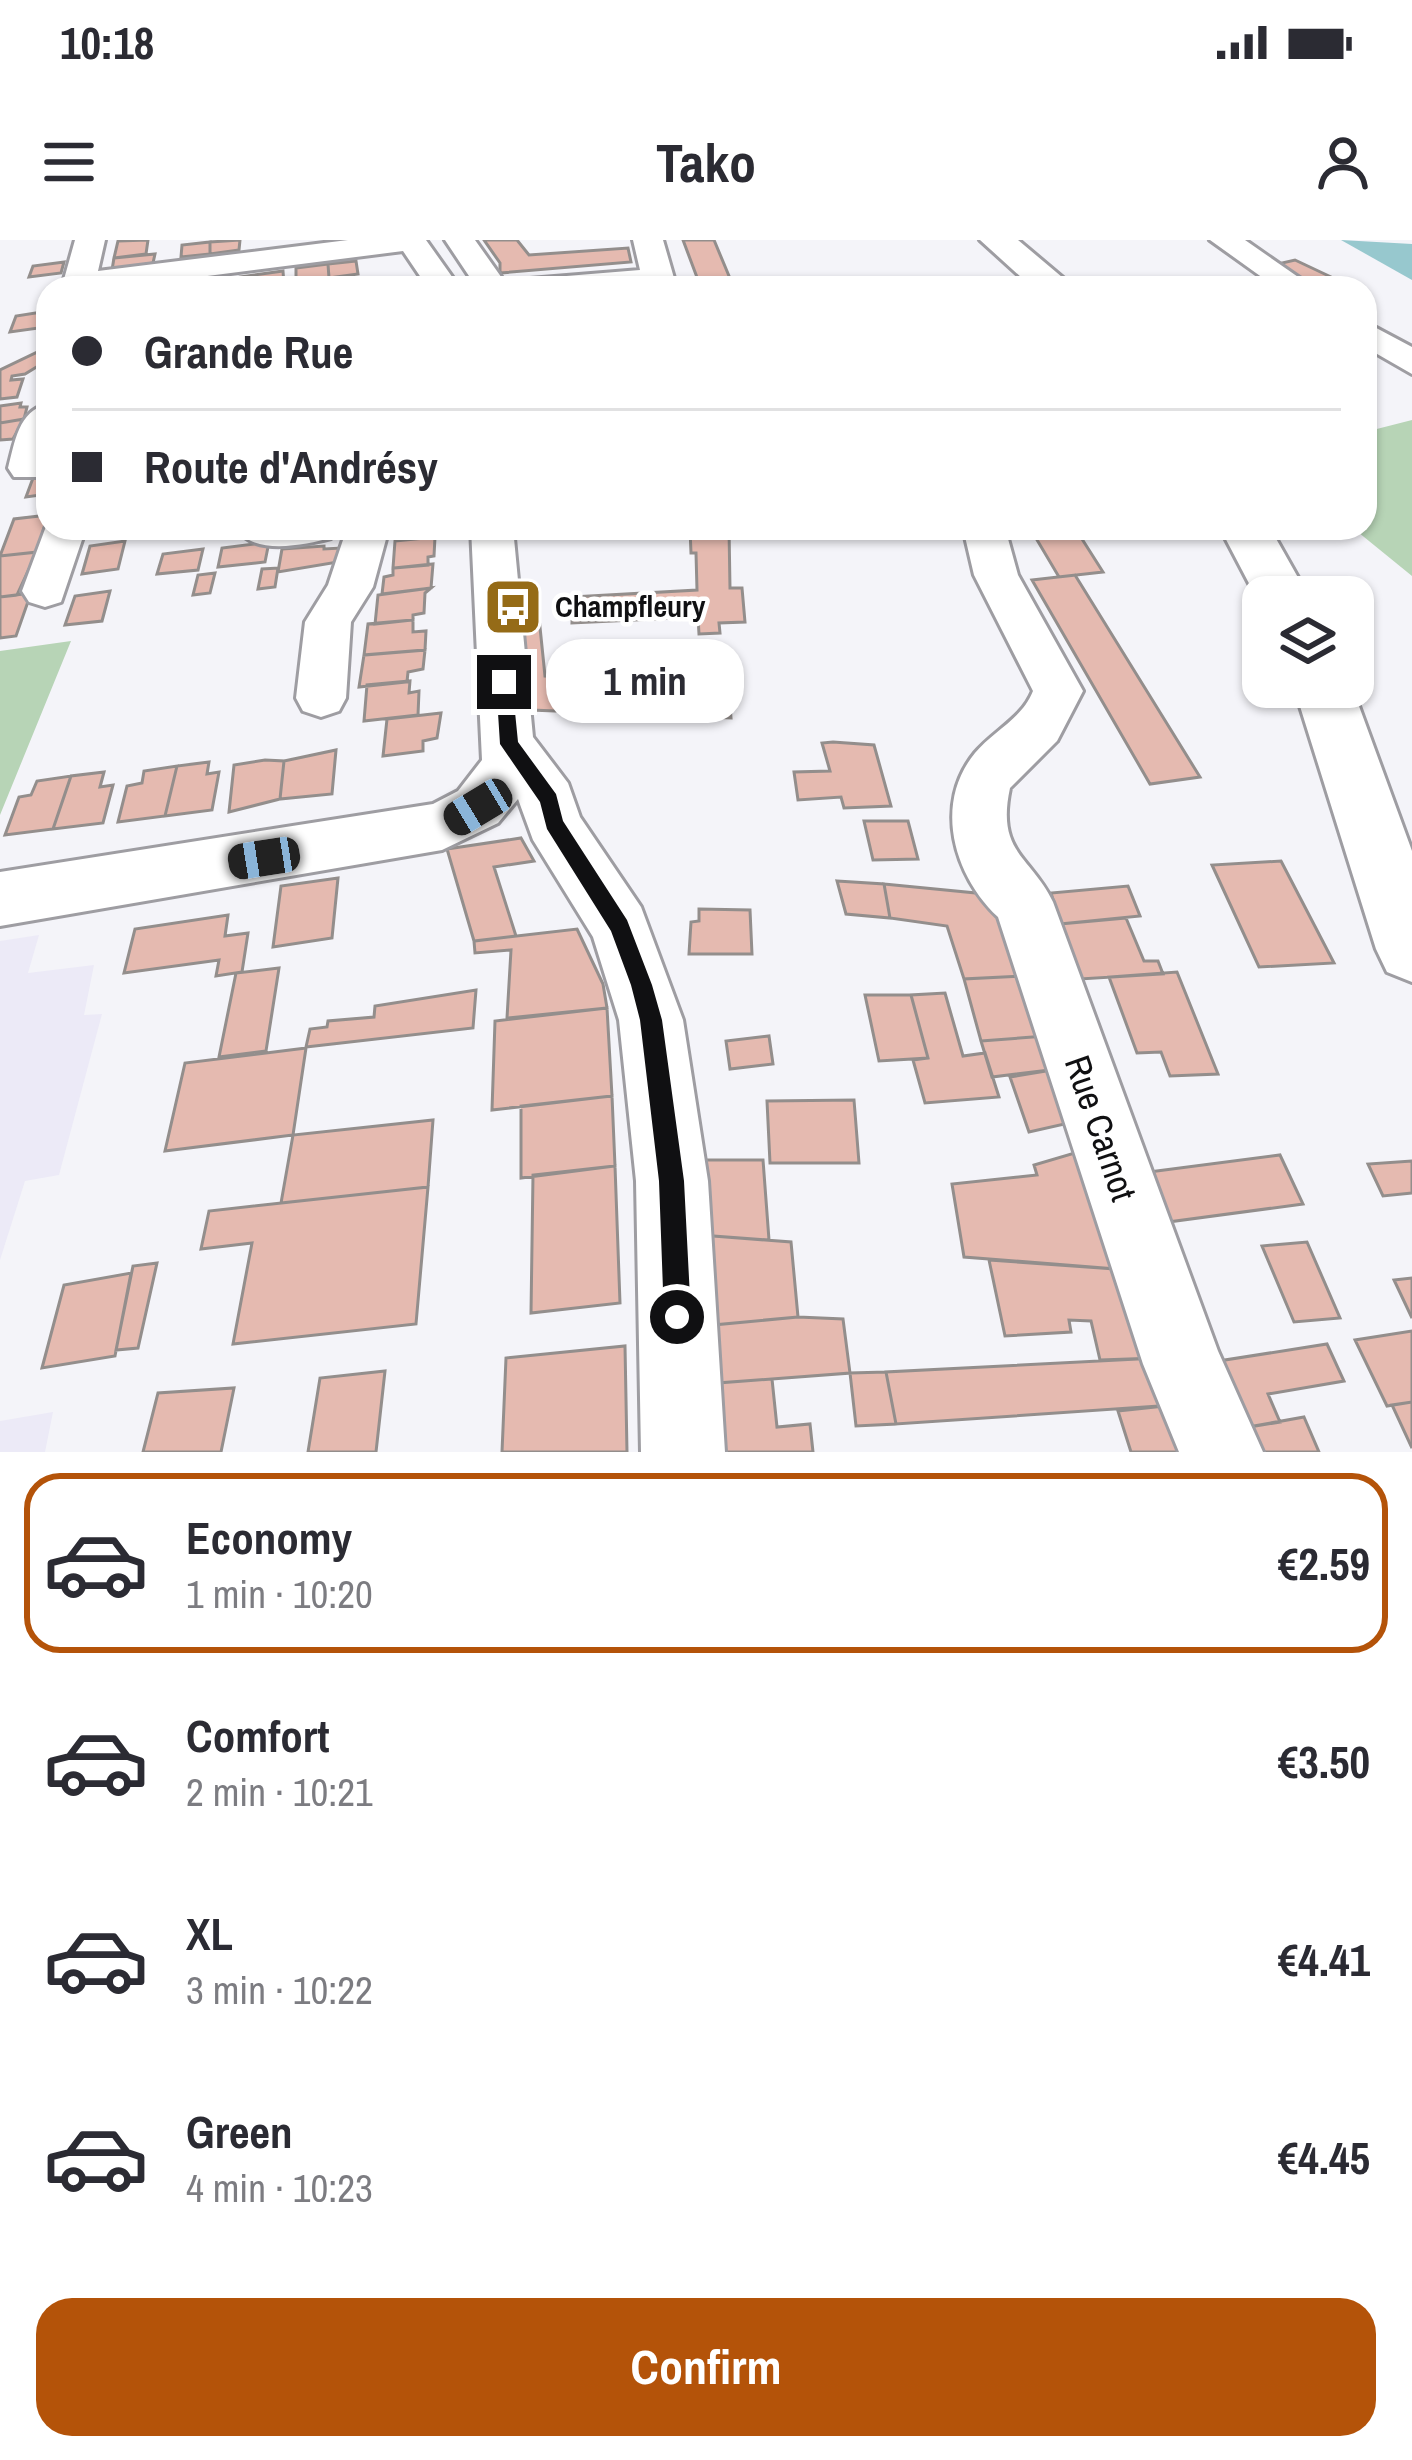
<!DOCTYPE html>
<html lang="en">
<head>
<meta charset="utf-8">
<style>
  :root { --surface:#fff; --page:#f7f7f7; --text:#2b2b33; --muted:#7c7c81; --line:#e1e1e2; --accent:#b45309 }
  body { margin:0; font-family:"Archivo Narrow",sans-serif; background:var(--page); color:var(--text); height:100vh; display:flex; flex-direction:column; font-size:45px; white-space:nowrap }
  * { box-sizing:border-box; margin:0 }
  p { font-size:39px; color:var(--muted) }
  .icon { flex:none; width:66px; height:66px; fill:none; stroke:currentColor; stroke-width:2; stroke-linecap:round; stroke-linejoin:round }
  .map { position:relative; height:1212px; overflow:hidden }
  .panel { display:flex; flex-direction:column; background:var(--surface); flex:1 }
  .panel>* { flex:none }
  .top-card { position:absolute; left:36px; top:36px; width:1341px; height:264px; border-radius:36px; box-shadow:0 3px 9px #0004; display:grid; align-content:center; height:264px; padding:0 36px; background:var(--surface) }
  .tools { position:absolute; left:1242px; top:336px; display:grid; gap:24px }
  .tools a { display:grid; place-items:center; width:132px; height:132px; border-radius:24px; background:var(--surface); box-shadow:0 3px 9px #0004; font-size:60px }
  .end { position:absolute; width:54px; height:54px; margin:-27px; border:15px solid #101012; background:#fff; box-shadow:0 0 0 6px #fff }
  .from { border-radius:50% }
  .bubble { position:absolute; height:84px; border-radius:36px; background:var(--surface); box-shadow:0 3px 9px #0004; font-size:39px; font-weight:800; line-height:84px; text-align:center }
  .car { position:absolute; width:36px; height:72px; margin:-36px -18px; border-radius:15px; box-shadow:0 0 9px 3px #0007; background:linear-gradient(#222 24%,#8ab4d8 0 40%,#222 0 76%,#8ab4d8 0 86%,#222 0) }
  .top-card b { display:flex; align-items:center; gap:42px; height:114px; font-size:45px }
  .top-card b+b { border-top:3px solid var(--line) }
  .top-card i { width:30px; height:30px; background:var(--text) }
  ul { padding:21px 0 0; list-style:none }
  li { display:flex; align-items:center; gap:36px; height:180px; margin:0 24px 18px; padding:0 12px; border:6px solid transparent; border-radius:36px }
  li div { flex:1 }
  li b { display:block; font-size:45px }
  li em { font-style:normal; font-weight:800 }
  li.on { border-color:var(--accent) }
  li>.icon { width:108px; height:108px; stroke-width:1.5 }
  .button { display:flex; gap:24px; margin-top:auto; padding:24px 36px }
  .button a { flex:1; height:138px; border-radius:36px; background:var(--accent); color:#fff; font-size:48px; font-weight:800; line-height:138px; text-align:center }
  .status { display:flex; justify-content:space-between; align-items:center; height:84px; padding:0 60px; background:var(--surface); direction:ltr }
  .status svg { height:33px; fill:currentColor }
  header { display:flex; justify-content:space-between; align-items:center; height:156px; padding:0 36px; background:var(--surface); font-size:54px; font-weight:800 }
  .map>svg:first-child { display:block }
</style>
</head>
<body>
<div class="status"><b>10:18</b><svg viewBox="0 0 49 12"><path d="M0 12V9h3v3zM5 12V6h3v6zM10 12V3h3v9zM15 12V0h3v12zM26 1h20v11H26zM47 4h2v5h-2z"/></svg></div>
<header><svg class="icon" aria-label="menu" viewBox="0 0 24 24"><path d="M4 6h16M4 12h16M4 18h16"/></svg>Tako<svg class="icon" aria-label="person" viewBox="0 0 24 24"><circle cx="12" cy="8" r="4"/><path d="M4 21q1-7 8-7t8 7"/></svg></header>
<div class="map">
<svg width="1412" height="1212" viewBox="0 0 1412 1212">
  <rect width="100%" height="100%" fill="#f4f4f9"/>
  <!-- built -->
  <path fill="#eceaf7" d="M39,695l-11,38 66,-8 -10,50 18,-1 -43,161 -34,6 -25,79v-319z
    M53,1172l-8,40h-45v-31z"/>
  <!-- green -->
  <path fill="#b7d4b6" d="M1412,180v156l-59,-48h12v-96z
    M71,401l-71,174v-164z"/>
  <!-- water -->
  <path fill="#97c8ce" d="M1341,0l71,4v36z"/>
  <!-- building -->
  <path fill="#e5bab0" stroke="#938e8c" stroke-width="3" d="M148,0l-2,14 -32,4 4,-17z
    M240,0l-1,10 -29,4v-12z
    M484,0h33l12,15 99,-7 3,14 -131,11v-10z
    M683,0h31l20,48h-33z
    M210,2v12l-29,3 1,-12z
    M155,14l-2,9 -41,7 2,-12z
    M1295,20l36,17 -6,1 15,10h-30l-37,-23z
    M356,21l2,13 -29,4 -1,-14z
    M64,22l-3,11 -32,4 4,-11z
    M328,24l1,14 -33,4v-14z
    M283,31l1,14 -44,3v-11z
    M48,71l-2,16 -36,5 6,-16z
    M48,107v13l-23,14 -13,2 -1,4 12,-1 -6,18 -17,2v-29z
    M21,163l-1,4h7l-3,12 -24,4v-17z
    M24,179l-11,20 -13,1v-17z
    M48,236v18l-22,3 7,-19z
    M48,275l-11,37 -37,4 14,-37z
    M694,288h35l1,60h12l3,34 -26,1 1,10 -21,1 -1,-17 -126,6 1,-26 124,-7 -1,-37h-5l-1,-24z
    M1030,288h45l28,44 -44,5z
    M435,297l-1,19 -6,1v8l-35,3 2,-27z
    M125,301l-7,28 -36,5 8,-28z
    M269,302l-4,20 -47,5 4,-19z
    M324,306v3l17,-1 -3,14 -60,10 4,-23z
    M203,309l-5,21 -41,4 6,-20z
    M37,312l-20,43 -17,2v-41z
    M433,324l-2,24 -49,6 2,-17 9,-2v-7z
    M278,328l-3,19 -17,2 4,-20z
    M215,333l-5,20 -17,2 5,-20z
    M1075,335l125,202 -50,7 -118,-204z
    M431,348l-6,5 -1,20 -11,2v5l-38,4 3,-29z
    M110,351l-8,30 -37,4 10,-29z
    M31,353l-15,43 -16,2v-41z
    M537,358l8,78 141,5 1,-24 39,-3 5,64 -200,-8 -11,-111z
    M413,380v12l13,-1 -1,19 -61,5 4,-31z
    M425,410l-2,19 -15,3 -1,10 -48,5 5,-32z
    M410,441l-1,12 10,-2 -1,24 -54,6 3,-36z
    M441,473l-4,25 -14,3v10l-40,5 4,-37z
    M833,502l41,3 17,61 -47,2 -3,-11 -43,3 -4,-28 36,-1 -8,-28z
    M336,510l-4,44 -52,5 4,-38z
    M265,520l19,1 -4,38 -51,13 5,-47z
    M209,522l-2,12 12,-2 -7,38 -47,6 12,-50z
    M177,526l-12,50 -47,6 9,-36 15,-3 2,-12z
    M104,532l-4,15 13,-2 -10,38 -50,6 18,-53z
    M71,536l-18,53 -48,6 14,-38 12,-2 6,-14z
    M864,581h44l10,38 -45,1z
    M521,598l13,23 -40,6 22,69 -42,5 -27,-92z
    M1281,621l53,102 -75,4 -47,-102z
    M338,638l-6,60 -59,9 8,-61z
    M837,641l47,3 6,34 -44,-4z
    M884,644l112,11 27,81 -59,3 -17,-53 -57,-8z
    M1128,646l12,30 -80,8 -9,-31z
    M699,669l51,1 2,44h-63l2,-32 8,-1z
    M228,675l-3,21 23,-3 -6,39 -26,4 3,-16 -95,13 11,-44z
    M1126,678l18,43h14l5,13 -83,5 -20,-55z
    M577,689l26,55 4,24 -100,10 4,-68 -36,3 -1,-12z
    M279,728l-13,83 -47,6 17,-84z
    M1177,732l41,102 -48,2 -9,-24 -24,1 -28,-76z
    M1023,736l23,60 -65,5 -17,-62z
    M476,750l-3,38 -167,19 4,-18 17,-2 1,-6 46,-4 1,-11z
    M945,753l18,63 22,-3 14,44 -74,6 -12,-43 15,-2 -17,-63z
    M865,755h46l17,63 -49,3z
    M607,768l5,88 -120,14 3,-89z
    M769,796l4,28 -43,5 -4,-28z
    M1046,796l12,33 -66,8 -11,-36z
    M306,808l-13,87 -128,16 20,-88z
    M1058,829l20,52 -49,11 -19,-55z
    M612,856l3,70 -94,12v-72z
    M854,860l5,63h-89l-3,-62z
    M433,880l-5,67 -147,16 12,-68z
    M1088,909l41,121 -165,-13 -12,-73 85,-9 -3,-10z
    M1280,915l23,49 -135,18 -19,-50z
    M695,920h68l6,80 -69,-5z
    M1412,921v32l-29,3 -15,-32z
    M615,926l5,137 -89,10 2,-138z
    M428,947l-12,137 -183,20 19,-101 -51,6 8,-38z
    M700,995l91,7 7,75 -96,9z
    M1307,1002l33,76 -46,4 -32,-76z
    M989,1020l140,10 28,88 -57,2 -9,-39 -22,-1 2,12 -66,4z
    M157,1023l-19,85 -22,2 17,-84z
    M131,1033l-16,83 -73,12 22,-83z
    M1412,1038v40l-18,-38z
    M798,1077l45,2 7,54 -145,11 -3,-58z
    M1412,1091v71l-25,4 -32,-66z
    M1327,1104l17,37 -76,13 12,28 -37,6 -37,-65z
    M625,1106l2,106h-125l4,-94z
    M1157,1118l17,47 -278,19 -10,-52z
    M385,1131l-9,81h-68l12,-74z
    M886,1132l10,52 -40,2 -6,-53z
    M772,1139l5,48 33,-3 3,28h-105l-3,-68z
    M234,1148l-13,64h-78l15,-59z
    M1412,1162v46l-20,-43z
    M1174,1165l17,47h-60l-13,-41z
    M1304,1177l15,35h-67l-9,-24z"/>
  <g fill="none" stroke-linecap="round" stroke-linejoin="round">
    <!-- minor casing -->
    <g stroke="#9e9da2" stroke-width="6">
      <path id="minor" d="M75,0h30l-7,31 250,-31h78l34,48h-32l-25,-37 -289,37h-47l-4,-5z
        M445,0h30l29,41 136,-11 -7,-30h30l11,38 -5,7 -19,3h-173z
        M1210,0h35l69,48h-37z
        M1365,82l47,25v27l-47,-27z
        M48,164v64l-6,9h-28l-6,-9c7,-26 10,-57 40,-64z
        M48,281v7h38l-25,74 -16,5 -16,-5 -7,-11z
        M236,288h101l-6,10c-28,7 -77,18 -95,-10z
        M347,288h42l-16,59 -22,35 -5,76 -7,13 -18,6 -18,-6 -7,-13 9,-76 23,-37z
        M471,288h42l20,209 35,46 12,34 61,90 42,113 25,161 17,271h-84l-5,-271 -17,-161 -26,-83 -60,-97 -15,-41 -20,24 -56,27 -442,76v-54l433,-68 25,-13 24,-31z
        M963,288h42l13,47 65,116 -26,50 -47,47c-14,65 21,68 43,114l165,449 45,101h-84l-36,-88 -145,-447c-44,-41 -65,-113 -23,-164 18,-22 47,-34 58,-62l-59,-116z"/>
    </g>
    <!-- major casing -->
    <g stroke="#9e9da2" stroke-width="6">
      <path id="major" d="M980,0h38l57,48h-42z
        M1220,288h50l39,69h-46v13z
        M1294,447h58l60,164v131l-25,-10 -11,-23z"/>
    </g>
    <!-- minor -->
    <use href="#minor" fill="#fff" fill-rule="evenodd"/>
    <!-- major -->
    <use href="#major" fill="#fff" fill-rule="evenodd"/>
  </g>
  <!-- route -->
  <path fill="#101012" d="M504,436l8,6 6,60 38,52 7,27 64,99 25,65 10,35 22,161 7,136 -4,9 -10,4 -9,-4 -4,-9 -5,-136 -19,-161 -9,-35 -20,-54 -64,-102 -7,-27 -40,-58 -4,-62z"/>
  <!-- icons -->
  <defs>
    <g id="bus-square" transform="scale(3)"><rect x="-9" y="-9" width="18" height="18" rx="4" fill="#956b17" stroke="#fff"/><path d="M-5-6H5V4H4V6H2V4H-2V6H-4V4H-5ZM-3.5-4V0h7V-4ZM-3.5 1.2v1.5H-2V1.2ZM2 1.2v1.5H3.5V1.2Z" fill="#fff"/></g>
  </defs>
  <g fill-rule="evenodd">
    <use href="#bus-square" x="513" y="367"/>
  </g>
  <g text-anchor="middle" stroke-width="9" stroke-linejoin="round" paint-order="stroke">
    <!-- poi labels -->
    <g font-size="30" font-weight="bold" fill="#101012" stroke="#fff" text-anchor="start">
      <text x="555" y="377">Champfleury</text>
    </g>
    <!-- near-street labels -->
    <g font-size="36" fill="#101012" stroke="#fff">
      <text transform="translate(1101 888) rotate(71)" y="13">Rue Carnot</text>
    </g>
  </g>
</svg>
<div class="tools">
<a><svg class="icon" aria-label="layers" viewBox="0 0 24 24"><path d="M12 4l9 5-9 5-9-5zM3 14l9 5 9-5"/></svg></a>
</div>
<i class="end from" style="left:677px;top:1077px"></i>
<i class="end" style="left:504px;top:442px"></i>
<div class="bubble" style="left:546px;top:399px;width:198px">1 min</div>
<i class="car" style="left:478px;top:567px;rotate:239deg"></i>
<i class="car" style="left:264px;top:618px;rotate:261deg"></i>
<div class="top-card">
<b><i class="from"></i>Grande Rue</b>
<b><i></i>Route d'Andrésy</b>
</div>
</div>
<section class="panel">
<ul>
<li class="on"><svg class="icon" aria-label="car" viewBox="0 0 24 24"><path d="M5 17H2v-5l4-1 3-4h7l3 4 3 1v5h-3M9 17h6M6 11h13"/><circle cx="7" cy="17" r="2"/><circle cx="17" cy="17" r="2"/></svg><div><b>Economy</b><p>1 min · 10:20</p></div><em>€2.59</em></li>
<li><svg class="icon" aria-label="car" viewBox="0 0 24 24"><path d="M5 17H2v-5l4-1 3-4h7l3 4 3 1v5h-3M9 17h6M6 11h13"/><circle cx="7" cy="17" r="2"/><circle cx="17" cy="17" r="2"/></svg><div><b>Comfort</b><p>2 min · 10:21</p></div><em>€3.50</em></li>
<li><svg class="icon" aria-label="car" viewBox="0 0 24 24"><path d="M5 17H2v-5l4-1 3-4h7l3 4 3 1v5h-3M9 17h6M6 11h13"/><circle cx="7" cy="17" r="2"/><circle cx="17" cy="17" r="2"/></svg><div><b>XL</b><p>3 min · 10:22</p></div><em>€4.41</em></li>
<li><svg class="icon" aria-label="car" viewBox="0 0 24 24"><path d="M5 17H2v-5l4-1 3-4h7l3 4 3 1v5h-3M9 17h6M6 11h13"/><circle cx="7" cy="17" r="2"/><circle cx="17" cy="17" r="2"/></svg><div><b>Green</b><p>4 min · 10:23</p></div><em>€4.45</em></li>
</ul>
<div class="button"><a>Confirm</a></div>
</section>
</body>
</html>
